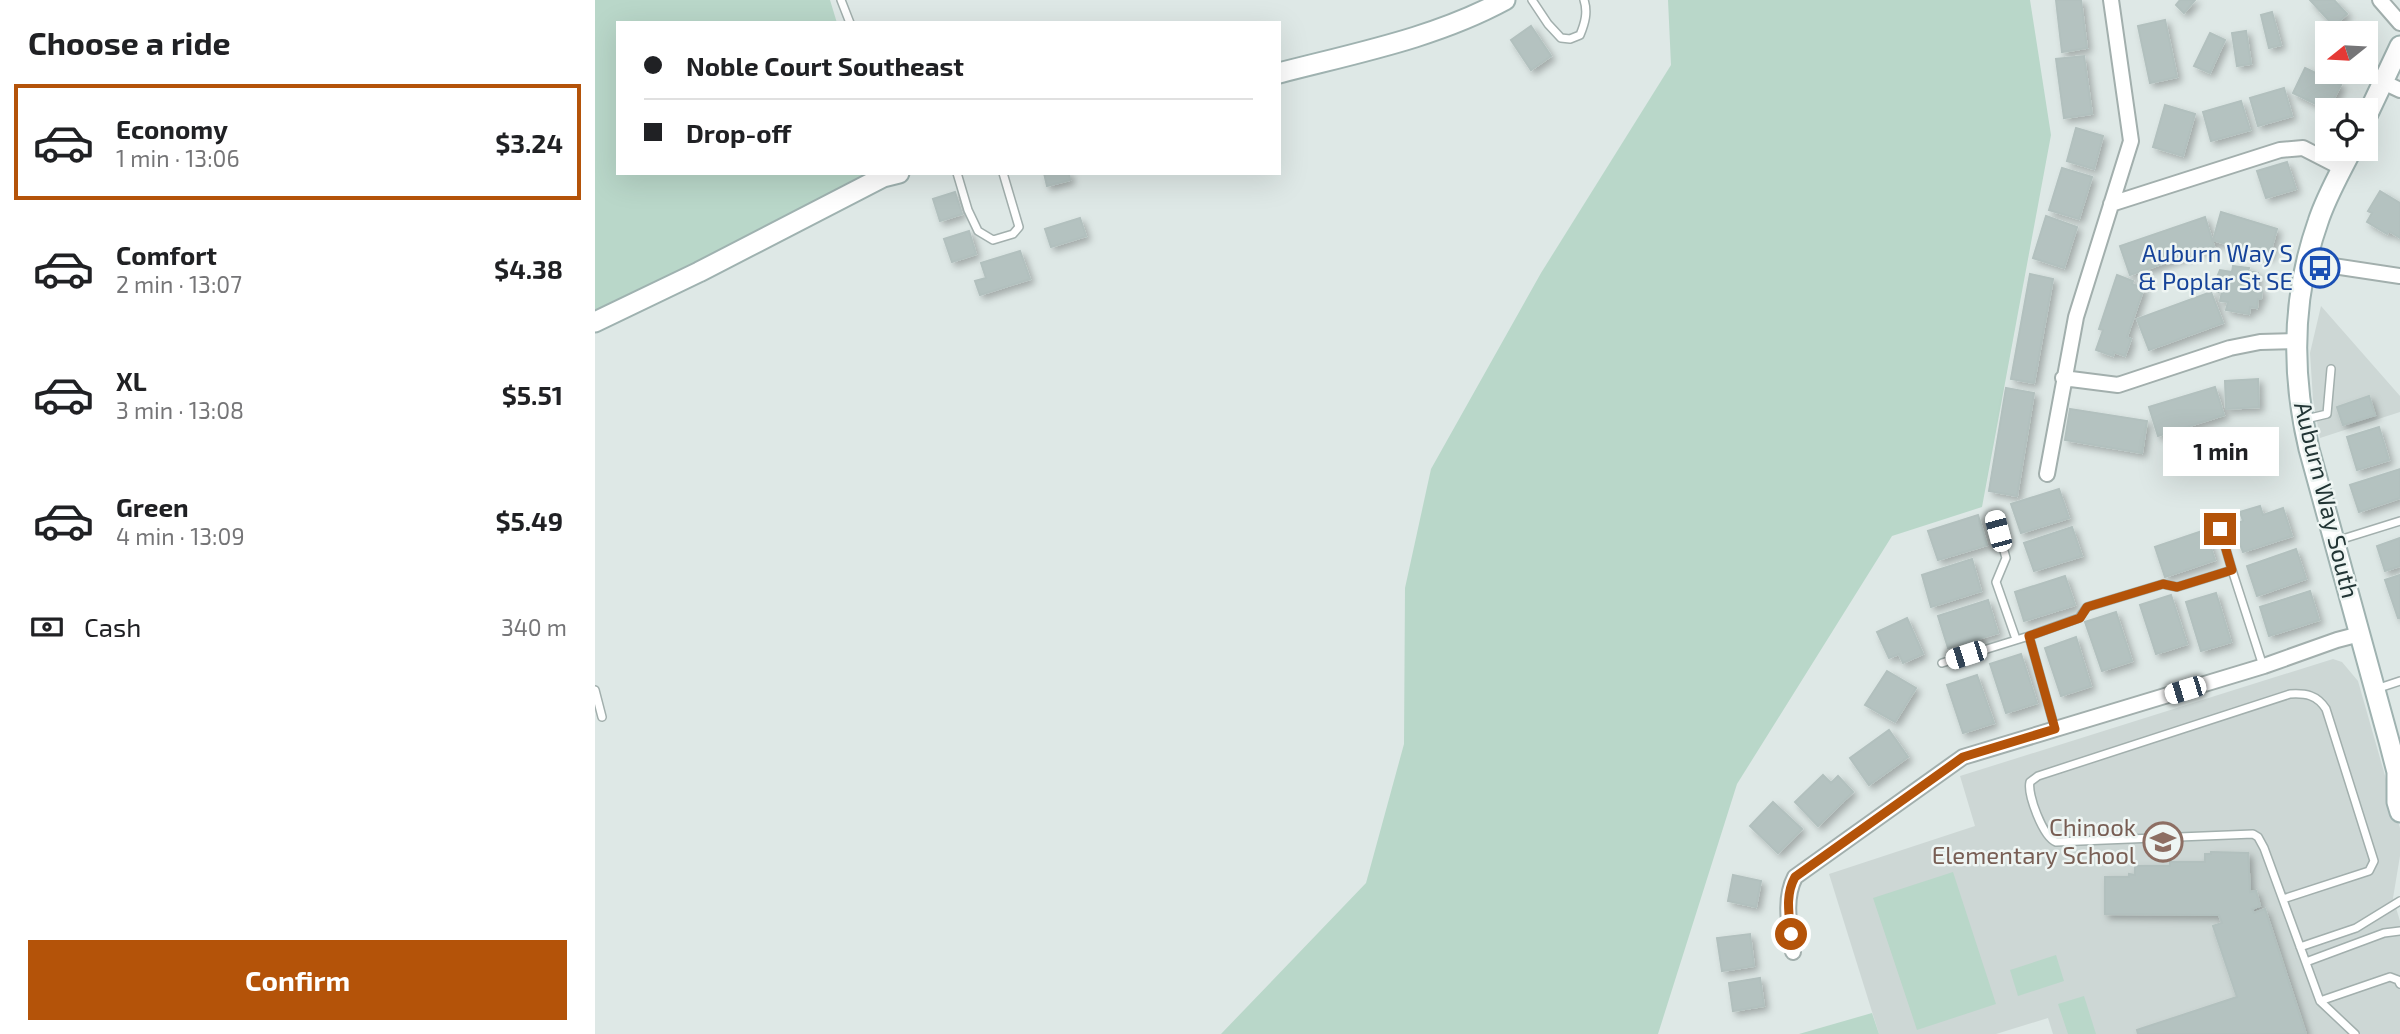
<!DOCTYPE html>
<html lang="en">
<head>
<meta charset="utf-8">
<style>
  :root { --surface:#fff; --page:#f2f2f2; --text:#202124; --muted:#757577; --line:#e0e0e0; --accent:#b45309 }
  body { margin:0; font-family:"Exo 2",sans-serif; background:var(--page); color:var(--text); height:100vh; display:flex; flex-direction:column; font-size:26px; white-space:nowrap }
  * { box-sizing:border-box; margin:0 }
  p { font-size:23px; color:var(--muted) }
  .icon { flex:none; width:38px; height:38px; fill:none; stroke:currentColor; stroke-width:2; stroke-linecap:round; stroke-linejoin:round }
  .map { position:relative; flex:1; overflow:hidden }
  .side { display:flex; flex-direction:column; background:var(--surface); width:595px }
  .side>* { flex:none }
  .top-card { position:absolute; left:21px; top:21px; width:665px; height:154px; border-radius:0px; box-shadow:0 7px 28px #0002; display:grid; align-content:center; height:154px; padding:0 28px; background:var(--surface) }
  .needle { width:46px; rotate:252deg }
  .controls { position:absolute; left:1720px; top:21px; display:grid; gap:14px }
  .controls a { display:grid; place-items:center; width:63px; height:63px; border-radius:0px; background:var(--surface); box-shadow:0 7px 28px #0002; font-size:35px }
  .end { position:absolute; width:32px; height:32px; margin:-16px; border:9px solid #b45309; background:#fff; box-shadow:0 0 0 4px #fff }
  .from { border-radius:50% }
  .bubble { position:absolute; height:49px; border-radius:0px; background:var(--surface); box-shadow:0 7px 28px #0002; font-size:23px; font-weight:700; line-height:49px; text-align:center }
  .car { position:absolute; width:21px; height:42px; margin:-21px -10px; border-radius:9px; box-shadow:0 0 5px 2px #0007; background:linear-gradient(#fff 24%,#345 0 40%,#fff 0 76%,#345 0 86%,#fff 0) }
  .top-card b { display:flex; align-items:center; gap:24px; height:66px; font-size:26px }
  .top-card b+b { border-top:2px solid var(--line) }
  .top-card i { width:18px; height:18px; background:var(--text) }
  ul { padding:0; list-style:none }
  li { display:flex; align-items:center; gap:21px; height:116px; margin:0 14px 10px; padding:0 14px; border:4px solid transparent; border-radius:0px }
  li div { flex:1 }
  li b { display:block; font-size:26px }
  li em { font-style:normal; font-weight:700 }
  li.on { border-color:var(--accent) }
  li>.icon { width:63px; height:63px; stroke-width:1.5 }
  h2 { padding:0 28px; font-size:32px; line-height:84px }
  .pay { display:flex; align-items:center; gap:18px; height:77px; padding:0 28px; font-size:26px }
  .pay p { margin-inline-start:auto }
  .primary-button { display:flex; gap:14px; margin-top:auto; padding:14px 28px }
  .primary-button a { flex:1; height:80px; border-radius:0px; background:var(--accent); color:#fff; font-size:28px; font-weight:700; line-height:80px; text-align:center }
  main { display:flex; flex:1; min-height:0 }
  .map>svg:first-child { display:block }
</style>
</head>
<body>
<main>
<section class="side">
<h2>Choose a ride</h2>
<ul>
<li class="on"><svg class="icon" aria-label="car" viewBox="0 0 24 24"><path d="M5 17H2v-5l4-1 3-4h7l3 4 3 1v5h-3M9 17h6M6 11h13"/><circle cx="7" cy="17" r="2"/><circle cx="17" cy="17" r="2"/></svg><div><b>Economy</b><p>1 min · 13:06</p></div><em>$3.24</em></li>
<li><svg class="icon" aria-label="car" viewBox="0 0 24 24"><path d="M5 17H2v-5l4-1 3-4h7l3 4 3 1v5h-3M9 17h6M6 11h13"/><circle cx="7" cy="17" r="2"/><circle cx="17" cy="17" r="2"/></svg><div><b>Comfort</b><p>2 min · 13:07</p></div><em>$4.38</em></li>
<li><svg class="icon" aria-label="car" viewBox="0 0 24 24"><path d="M5 17H2v-5l4-1 3-4h7l3 4 3 1v5h-3M9 17h6M6 11h13"/><circle cx="7" cy="17" r="2"/><circle cx="17" cy="17" r="2"/></svg><div><b>XL</b><p>3 min · 13:08</p></div><em>$5.51</em></li>
<li><svg class="icon" aria-label="car" viewBox="0 0 24 24"><path d="M5 17H2v-5l4-1 3-4h7l3 4 3 1v5h-3M9 17h6M6 11h13"/><circle cx="7" cy="17" r="2"/><circle cx="17" cy="17" r="2"/></svg><div><b>Green</b><p>4 min · 13:09</p></div><em>$5.49</em></li>
</ul>
<div class="pay"><svg class="icon" aria-label="cash" viewBox="0 0 24 24"><path d="M3 7h18v10H3z"/><circle cx="12" cy="12" r="2"/></svg>Cash<p>340 m</p></div>
<div class="primary-button"><a>Confirm</a></div>
</section>
<div class="map">
<svg width="1805" height="1034" viewBox="0 0 1805 1034">
  <defs>
    <filter id="shadow"><feDropShadow dx="4" dy="4" stdDeviation="3.5" flood-color="#0004"/></filter>
  </defs>
  <rect width="100%" height="100%" fill="#dee8e6"/>
  <!-- built -->
  <path fill="#cdd7d5" d="M1726,306l79,90v16l-80,26 -7,-39 -3,-46z
    M1738,659l9,3 16,19 42,147v28l-7,42 7,23v113h-347l-5,-16 -52,16h-117l-50,-160 146,-48 -15,-50z"/>
  <!-- green -->
  <path fill="#b9d7c9" d="M0,0h235l7,23h-219v150h256l-121,59 -158,83z
    M1073,0h362l21,135 -69,372 -90,29 -155,248 -79,250h-437l145,-151 38,-139 1,-156 26,-119 110,-196 130,-208z
    M1358,872l43,132 -79,26 -44,-132z
    M1461,955l8,26 -46,15 -8,-26z
    M1489,996l12,38h-28l-10,-30z
    M1277,1013l7,21h-80z"/>
  <!-- building -->
  <path fill="#b4c2c0" stroke="#b2c0be" stroke-width="2" filter="url(#shadow)" d="M1461,0h25l6,48 -25,4z
    M1585,0h15l-11,13 -8,-8z
    M1715,0h24l13,14 -13,12z
    M1677,12l9,33 -12,3 -8,-33z
    M1570,20l12,57 -27,6 -12,-57z
    M936,26l20,30 -20,14 -20,-30z
    M1651,31l5,33 -14,2 -5,-33z
    M1615,33l15,7 -15,33 -16,-7z
    M1489,56l8,58 -28,4 -8,-59z
    M1710,68l36,17 -13,25 -35,-17z
    M1689,88l8,28 -34,10 -8,-28z
    M1646,101l9,29 -39,11 -8,-29z
    M1570,105l30,9 -12,42 -30,-9z
    M1481,128l27,8 -9,33 -27,-8z
    M1692,162l9,27 -30,9 -9,-27z
    M1467,168l30,9 -13,42 -30,-9z
    M449,173h25l1,7 -23,6z
    M1785,191l20,12v35l-11,-7 -2,3 -20,-12 5,-9 -4,-2z
    M360,192l7,22 -22,7 -7,-22z
    M1626,212l56,17 -8,28 -56,-17z
    M1451,216l31,11 -13,41 -31,-10z
    M1610,217l9,29 -84,29 -10,-29z
    M485,218l6,18 -35,11 -6,-18z
    M374,231l7,23 -24,8 -8,-23z
    M425,251l10,28 -50,16 -5,-14 11,-3 -5,-15z
    M1638,266l16,2 -1,3 10,2 -2,16 6,1 -1,9h-3l-1,9 -7,-1 -1,7 -23,-4 2,-8 -8,-1 2,-9h-5l1,-7 -4,-1 6,-14 12,2z
    M1435,274l23,5 -19,104 -23,-4z
    M1522,275l16,6 -1,3 12,4 -17,49 4,2 -6,17 -11,-4 -1,4 -17,-6 7,-20 -4,-1z
    M1616,292l12,31 -74,27 -12,-31z
    M1663,379l1,28 -33,2 -1,-28z
    M1620,387l9,28 -66,21 -9,-29z
    M1411,388l28,5 -17,103 -28,-5z
    M1774,396l6,19 -32,10 -6,-18z
    M1475,409l77,12 -5,32 -77,-13z
    M1784,427l10,33 -32,10 -10,-33z
    M1805,469v29l-41,14 -9,-27z
    M1464,489l10,29 -48,15 -10,-29z
    M1665,506l3,9 20,-7 9,28 -49,16 -10,-27 10,-4 -3,-9z
    M1383,515l9,30 -49,15 -10,-29z
    M1477,527l10,29 -48,15 -10,-28z
    M1610,530l10,30 -50,17 -10,-30z
    M1805,538v28l-15,5 -8,-25z
    M1701,549l10,30 -49,17 -10,-30z
    M1377,559l9,32 -50,16 -9,-32z
    M1805,575v43h-2l-13,-38z
    M1470,576l10,29 -51,16 -9,-29z
    M1715,591l9,29 -50,16 -9,-29z
    M1621,593l15,49 -30,9 -15,-49z
    M1576,595l16,49 -31,10 -16,-49z
    M1393,600l10,33 -50,15 -10,-32z
    M1521,612l16,49 -30,10 -17,-49z
    M1312,618l16,36 -20,9 -4,-9 -10,4 -12,-26z
    M1481,637l15,49 -30,10 -16,-48z
    M1426,654l16,49 -31,10 -16,-49z
    M1292,671l29,17 -21,34 -30,-17z
    M1382,675l17,48 -31,10 -16,-48z
    M1294,730l19,27 -39,28 -19,-27z
    M1228,775l8,8 7,-7 15,16 -35,34 -23,-24z
    M1178,802l29,27 -24,24 -28,-27z
    M1616,852l37,1 2,39 6,-1 4,15 -8,3 2,4 11,-4 41,125h-168l-1,-4 100,-33 -24,-71 9,-3 -3,-8 -114,-1v-37h24v-3l6,1v-9h35v-4h35v-8h6z
    M1138,875l28,6 -5,26 -28,-6z
    M1155,934l4,32 -32,5 -5,-33z
    M1165,978l4,28 -31,5 -4,-28z"/>
  <g fill="none" stroke-linecap="round" stroke-linejoin="round">
    <!-- lane casing -->
    <g stroke="#a2afad" stroke-width="10">
      <path id="lane" d="M246,0l9,23
        M937,0l16,24 13,14 9,1 10,-4c5,-12 8,-23 4,-35
        M362,173l11,37 10,21 15,9 20,-6 6,-7 -16,-54
        M1711,419l21,-5 4,-45
        M1399,515l12,43 -10,24 20,57
        M1741,541l64,-20
        M1637,570l31,96
        M1434,636l26,93
        M1347,663l87,-27 50,-18 8,-11 76,-23 14,3 55,-17 -12,-41
        M1781,689l24,-8
        M0,690l7,27
        M1688,899l86,-28 5,-10 -48,-152c-9,-14 -20,-16 -36,-15l-252,82 -8,6c-3,12 13,55 26,60l197,-8 5,3 6,11 56,153 35,33
        M1705,947l56,-19 44,-27
        M1711,962l78,-29 16,-2
        M1725,1001l70,-24 8,3 2,4"/>
    </g>
    <!-- street casing -->
    <g stroke="#a2afad" stroke-width="18">
      <path id="street" d="M1785,0l20,23
        M1788,82l17,8
        M1516,204l169,-54 23,-2 39,20
        M1712,262l93,14
        M1468,378l55,7 112,-37 30,-6 36,-1
        M1452,474l29,-157 55,-176 -20,-141
        M1198,952c-3,-24 -10,-52 2,-75l168,-120 301,-91 73,-26 23,-6"/>
    </g>
    <!-- secondary casing -->
    <g stroke="#9fb2b0" stroke-width="23">
      <path id="secondary" d="M684,73c77,-20 156,-35 226,-73
        M1771,118l34,-72
        M1757,149c-12,24 -26,48 -34,73 -26,74 -27,151 -9,227l80,292 8,31v30l3,10
        M0,322l104,-50 184,-95 16,-4"/>
    </g>
    <!-- lane -->
    <use href="#lane" stroke="#fff" stroke-width="7"/>
    <!-- street -->
    <use href="#street" stroke="#fff" stroke-width="14"/>
    <!-- secondary -->
    <use href="#secondary" stroke="#fff" stroke-width="19"/>
  </g>
  <g fill="none" stroke-linecap="round" stroke-linejoin="round">
    <!-- route -->
    <path stroke="#b45309" stroke-width="9" d="M1196,934c-2,-20 -6,-39 4,-57l168,-120 92,-28 -26,-93 51,-18 7,-11 76,-23 14,3 55,-17 -12,-41"/>
  </g>
  <!-- icons -->
  <defs>
    <g id="bus-ring" transform="scale(2.0125)"><circle r="9.5" fill="#eef5f3" stroke="#1a4fb4" stroke-width="1.5"/><path d="M-5-6H5V4H4V6H2V4H-2V6H-4V4H-5ZM-3.5-4V0h7V-4ZM-3.5 1.2v1.5H-2V1.2ZM2 1.2v1.5H3.5V1.2Z" fill="#1a4fb4"/></g>
    <g id="school-ring" transform="scale(2.0125)"><circle r="9.5" fill="#eef5f3" stroke="#8d6e63" stroke-width="1.5"/><path d="M0-5L7-2L0 1L-7-2ZM-4 1L0 2.5L4 1V4Q0 6-4 4Z" fill="#8d6e63"/></g>
  </defs>
  <g fill-rule="evenodd">
    <use href="#bus-ring" x="1725" y="268"/>
    <use href="#school-ring" x="1568" y="842"/>
  </g>
  <g text-anchor="middle" stroke-width="5" stroke-linejoin="round" paint-order="stroke">
    <!-- transit labels -->
    <g font-size="24" fill="#164399" stroke="#eef5f3" text-anchor="end">
      <text x="1698" y="262">Auburn Way S<tspan x="1698" dy="28">&amp; Poplar St SE</tspan></text>
    </g>
    <!-- street labels -->
    <g font-size="24" fill="#223535" stroke="#eef5f3">
      <text transform="translate(1731 500) rotate(76)" y="8">Auburn Way South</text>
    </g>
    <!-- education labels -->
    <g font-size="24" fill="#785e54" stroke="#eef5f3" text-anchor="end">
      <text x="1541" y="836">Chinook<tspan x="1541" dy="28">Elementary School</tspan></text>
    </g>
  </g>
</svg>
<div class="controls">
<a><svg class="needle" viewBox="-14 -14 28 28"><path d="M0-13l5 13h-10z" fill="#e53935"/><path d="M0 13l5-13h-10z" fill="#757577"/></svg></a>
<a><svg class="icon" aria-label="locate" viewBox="0 0 24 24"><circle cx="12" cy="12" r="6"/><path d="M12 2v4M12 18v4M2 12h4M18 12h4"/></svg></a>
</div>
<i class="end from" style="left:1196px;top:934px"></i>
<i class="end" style="left:1625px;top:529px"></i>
<div class="bubble" style="left:1568px;top:427px;width:116px">1 min</div>
<i class="car" style="left:1403px;top:531px;rotate:345deg"></i>
<i class="car" style="left:1371px;top:655px;rotate:252deg"></i>
<i class="car" style="left:1590px;top:690px;rotate:253deg"></i>
<div class="top-card">
<b><i class="from"></i>Noble Court Southeast</b>
<b><i></i>Drop-off</b>
</div>
</div>
</main>
</body>
</html>
